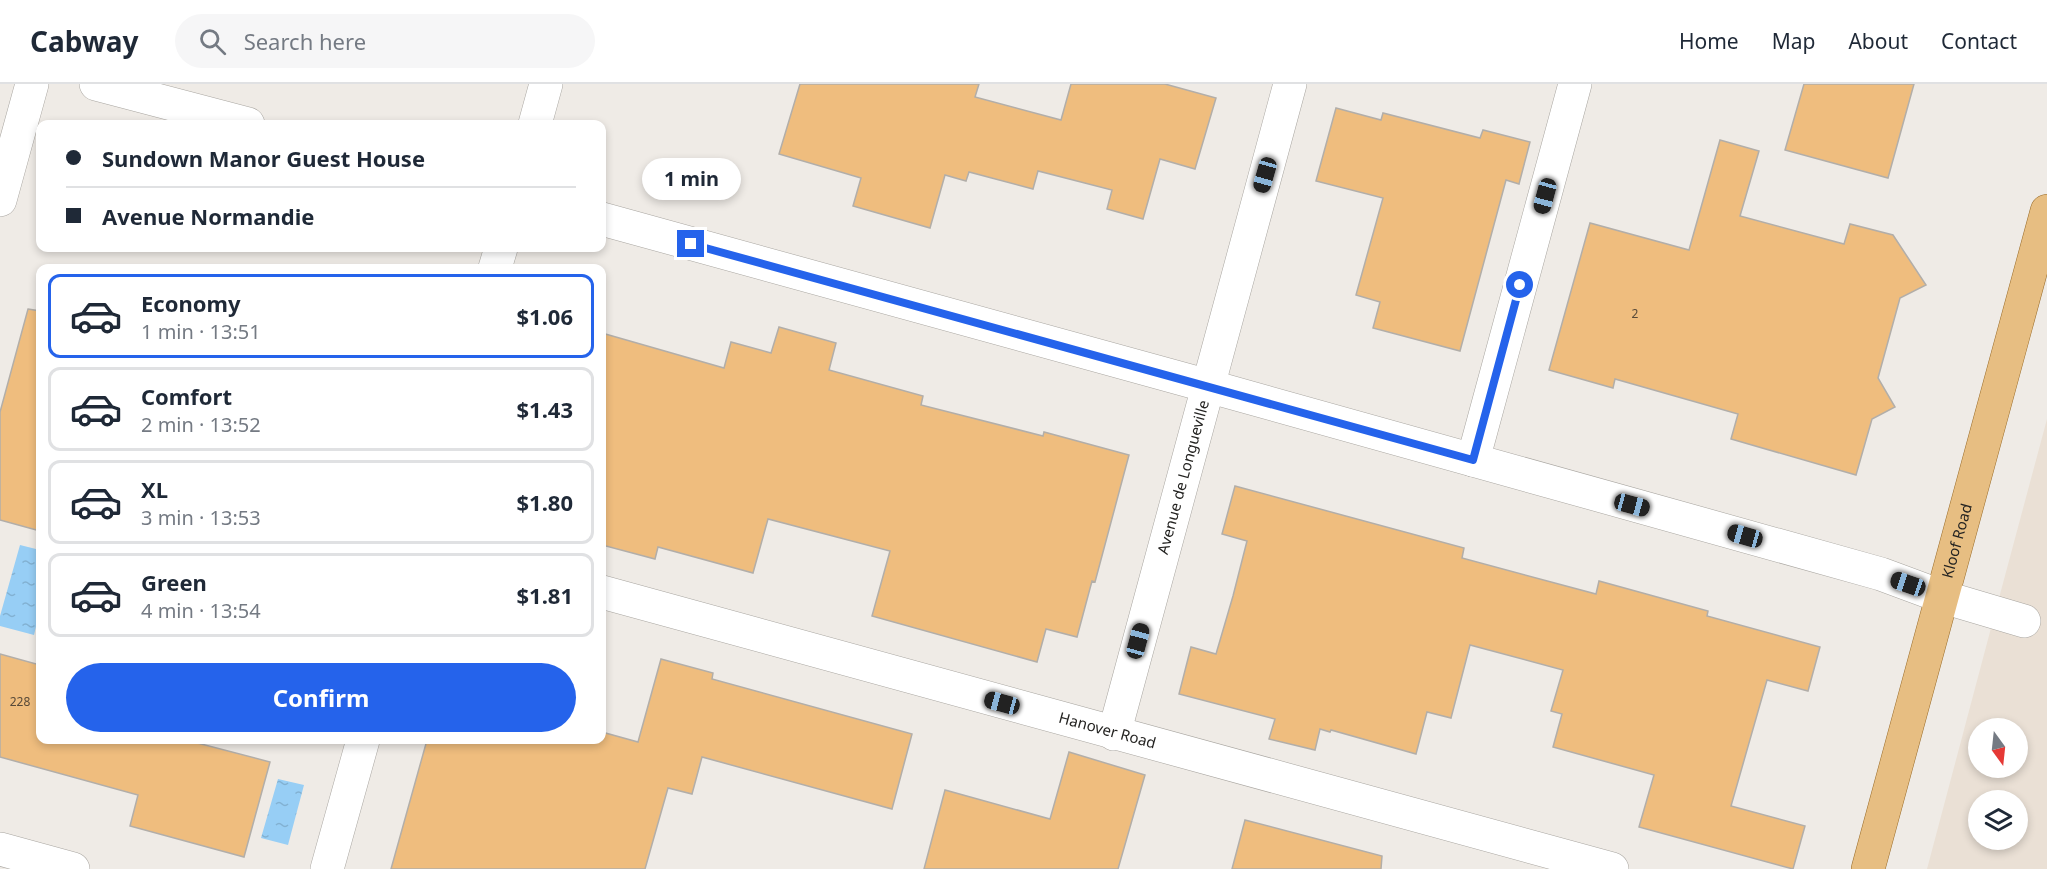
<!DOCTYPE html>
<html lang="en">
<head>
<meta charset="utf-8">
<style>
  :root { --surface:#fff; --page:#f6f6f7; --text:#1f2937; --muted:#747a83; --line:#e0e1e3; --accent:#2563eb }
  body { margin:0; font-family:"Noto Sans",sans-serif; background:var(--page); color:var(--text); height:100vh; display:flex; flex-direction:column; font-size:22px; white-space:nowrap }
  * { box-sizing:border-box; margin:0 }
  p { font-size:20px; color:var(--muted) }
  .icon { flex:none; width:33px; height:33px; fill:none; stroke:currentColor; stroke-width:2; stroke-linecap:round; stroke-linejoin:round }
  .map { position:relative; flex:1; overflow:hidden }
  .side { position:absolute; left:36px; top:180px; width:570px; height:480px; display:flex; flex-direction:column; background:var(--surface); border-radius:12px; box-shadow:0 3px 9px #0003 }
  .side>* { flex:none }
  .top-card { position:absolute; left:36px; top:36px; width:570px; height:132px; border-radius:12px; box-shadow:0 3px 9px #0003; display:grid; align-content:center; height:132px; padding:0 30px; background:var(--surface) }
  .needle { width:39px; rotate:165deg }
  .buttons { position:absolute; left:1968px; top:634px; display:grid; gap:12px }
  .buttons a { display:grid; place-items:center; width:60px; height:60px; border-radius:50%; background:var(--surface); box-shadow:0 3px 9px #0003; font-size:30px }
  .end { position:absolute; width:27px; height:27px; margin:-14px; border:8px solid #2563eb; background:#fff; box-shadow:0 0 0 3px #fff }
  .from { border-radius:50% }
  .bubble { position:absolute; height:42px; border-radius:21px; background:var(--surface); box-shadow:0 3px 9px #0003; font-size:20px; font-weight:700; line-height:42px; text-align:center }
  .car { position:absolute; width:18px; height:36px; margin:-18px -9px; border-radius:8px; box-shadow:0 0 4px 2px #0007; background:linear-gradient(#222 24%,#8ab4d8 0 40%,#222 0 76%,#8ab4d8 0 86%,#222 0) }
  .top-card b { display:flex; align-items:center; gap:21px; height:57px; font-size:22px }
  .top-card b+b { border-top:2px solid var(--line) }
  .top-card i { width:15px; height:15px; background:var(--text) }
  ul { padding:10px 0 0; list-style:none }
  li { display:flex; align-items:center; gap:18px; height:84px; margin:0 12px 9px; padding:0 18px; border:3px solid var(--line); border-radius:12px }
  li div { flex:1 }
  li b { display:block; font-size:22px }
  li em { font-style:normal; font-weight:700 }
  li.active { border-color:var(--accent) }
  li>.icon { width:54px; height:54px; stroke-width:1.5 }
  .cta { display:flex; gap:12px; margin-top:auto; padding:12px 30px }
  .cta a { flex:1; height:69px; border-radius:36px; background:var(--accent); color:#fff; font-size:24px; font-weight:700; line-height:69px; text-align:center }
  header { display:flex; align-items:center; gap:36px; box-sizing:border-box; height:84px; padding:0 30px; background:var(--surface); border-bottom:2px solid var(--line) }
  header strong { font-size:28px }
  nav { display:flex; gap:33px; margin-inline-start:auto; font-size:21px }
  .search { width:420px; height:54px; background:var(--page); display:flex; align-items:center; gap:15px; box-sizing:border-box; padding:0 21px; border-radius:33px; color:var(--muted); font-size:22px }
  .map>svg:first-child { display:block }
</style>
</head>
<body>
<header>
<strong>Cabway</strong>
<div class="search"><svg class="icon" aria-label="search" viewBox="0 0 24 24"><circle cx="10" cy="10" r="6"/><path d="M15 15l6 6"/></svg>Search here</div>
<nav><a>Home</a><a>Map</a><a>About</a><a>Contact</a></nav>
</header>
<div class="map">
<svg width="2047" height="785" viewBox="0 0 2047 785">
  <defs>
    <pattern id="water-ripples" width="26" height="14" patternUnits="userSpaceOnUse" patternTransform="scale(1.5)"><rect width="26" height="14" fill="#97cef5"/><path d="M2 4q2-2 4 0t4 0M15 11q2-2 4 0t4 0" fill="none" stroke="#82b1d2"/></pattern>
  </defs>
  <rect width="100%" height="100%" fill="#efebe6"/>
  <!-- built -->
  <path fill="#eae0d5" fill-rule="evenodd" d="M2047,335v450h-120l68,-256zM1978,645h40v39h-40zM1978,717h40v39h-40z"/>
  <!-- water -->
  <path fill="url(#water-ripples)" d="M20,461l20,5v60l-6,25 -34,-9v-10z
    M278,695l26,6 -16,60 -27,-7z"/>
  <!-- building -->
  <path fill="#efbd7e" stroke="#b2aea9" stroke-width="1.5" d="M800,0h179l-4,13 86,23 10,-36h94l51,14 -21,71 -35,-10 -17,60 -36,-10 5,-19 -74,-19 -5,18 -64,-17 -3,9 -21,-6 -15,53 -77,-22 8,-28 -82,-24z
    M1804,0h110l-26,94 -103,-28z
    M1336,24l45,12 2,-7 97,25 3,-8 47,12 -11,42 -13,-4 -46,171 -87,-23 7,-26 -24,-7 27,-97 -67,-17z
    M1720,56l39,11 -19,65 104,28 6,-20 43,11 33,50 -26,13 -22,80 17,29 -23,12 -16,56 -125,-36 7,-25 -123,-35 -2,9 -64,-18 41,-147 99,27z
    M28,225l12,2v220l-40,-11v-108z
    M779,243l57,16 -7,27 94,26 -2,9 122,31 1,-4 85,23 -34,127 -3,-1 -15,56 -31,-8 -9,33 -165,-46 18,-65 -122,-32 -15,54 -95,-26 -3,12 -53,-14v-212l122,35 7,-26 40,11z
    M1235,402l229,62 -2,10 134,36 3,-13 109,30 -1,5 113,31 -12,44 -41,-11 -36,126 74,20 -12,43 -154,-42 15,-52 -101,-28 9,-33 -11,-3 12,-41 -93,-25 -19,73 -24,-6 -11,42 -85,-24 -1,2 -10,-3 -5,21 -46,-11 6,-20 -96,-25 12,-47 25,7 17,-58 14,-55 -25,-7z
    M0,570l40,11v75h146l84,22 -26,95 -114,-31 8,-31 -138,-38z
    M661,575l52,14 -1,6 200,55 -20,75 -190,-52 -10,37 -24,-6 -23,81h-254l36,-129h175v-8l36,10z
    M1069,668l76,23 -27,94h-194l21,-79 105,29z
    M1245,736l137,36 -1,13h-149z"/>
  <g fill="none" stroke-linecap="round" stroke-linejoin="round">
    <!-- minor casing -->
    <g stroke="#a9a6a1" stroke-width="34">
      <g id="minor">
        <path d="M96,0l152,40"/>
        <path d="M535,40l11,-40"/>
        <path d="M0,116l32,-116"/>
        <path d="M602,135l606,167 673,188 62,23 81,24"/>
        <path d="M495,184l6,-20"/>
        <path d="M1473,376l102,-376"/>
        <path id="s1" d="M602,508l1010,277"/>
        <path id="s2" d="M1114,650l176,-650"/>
        <path d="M0,765l73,20"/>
        <path d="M327,785l36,-129"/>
      </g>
    </g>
    <!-- major casing -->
    <g stroke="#996c2a" stroke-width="34">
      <g id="major">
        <path id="s3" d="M1868,785l179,-658"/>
      </g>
    </g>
    <!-- minor -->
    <use href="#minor" stroke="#fff" stroke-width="33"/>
    <!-- major -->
    <use href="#major" stroke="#e7be82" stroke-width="33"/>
  </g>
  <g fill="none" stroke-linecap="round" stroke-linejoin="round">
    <!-- route -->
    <path stroke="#2563eb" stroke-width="8" d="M691,160l782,216 47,-175"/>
  </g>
  <g text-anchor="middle" stroke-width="4.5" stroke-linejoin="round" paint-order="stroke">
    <!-- number labels -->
    <g font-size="12" fill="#584a39">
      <text x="1635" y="234">2</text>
      <text x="20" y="622">228</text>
    </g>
    <!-- street labels -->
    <g font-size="15" fill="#252422" stroke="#fcf8f3">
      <text dy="5" stroke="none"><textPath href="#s2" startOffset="266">Avenue de Longueville</textPath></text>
      <text dy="5" stroke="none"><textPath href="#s3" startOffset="340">Kloof Road</textPath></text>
      <text dy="5" stroke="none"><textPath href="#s1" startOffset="524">Hanover Road</textPath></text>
    </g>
  </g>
</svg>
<div class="buttons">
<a><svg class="needle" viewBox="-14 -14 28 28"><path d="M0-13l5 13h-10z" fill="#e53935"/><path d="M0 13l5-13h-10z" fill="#747a83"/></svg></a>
<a><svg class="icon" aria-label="layers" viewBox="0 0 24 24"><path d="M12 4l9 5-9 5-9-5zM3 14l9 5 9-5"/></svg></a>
</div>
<i class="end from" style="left:1520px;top:201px"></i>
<i class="end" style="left:691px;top:160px"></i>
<div class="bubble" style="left:642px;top:74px;width:99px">1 min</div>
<i class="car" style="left:1265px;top:91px;rotate:196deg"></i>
<i class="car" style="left:1545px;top:112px;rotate:195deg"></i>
<i class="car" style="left:1632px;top:421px;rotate:105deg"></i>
<i class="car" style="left:1745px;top:452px;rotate:286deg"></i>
<i class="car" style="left:1908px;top:500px;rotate:289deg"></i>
<i class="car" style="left:1138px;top:557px;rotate:15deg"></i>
<i class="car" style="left:1002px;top:619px;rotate:285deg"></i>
<div class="top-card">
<b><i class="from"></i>Sundown Manor Guest House</b>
<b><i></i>Avenue Normandie</b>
</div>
<section class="side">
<ul>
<li class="active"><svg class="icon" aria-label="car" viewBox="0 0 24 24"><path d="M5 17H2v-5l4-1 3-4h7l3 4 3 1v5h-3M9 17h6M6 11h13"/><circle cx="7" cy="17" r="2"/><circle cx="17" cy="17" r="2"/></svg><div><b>Economy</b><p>1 min · 13:51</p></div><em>$1.06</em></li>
<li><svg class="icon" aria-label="car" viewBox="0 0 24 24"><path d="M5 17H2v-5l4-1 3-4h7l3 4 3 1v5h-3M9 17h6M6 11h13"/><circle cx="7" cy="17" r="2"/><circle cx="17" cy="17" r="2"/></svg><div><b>Comfort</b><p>2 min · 13:52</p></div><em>$1.43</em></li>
<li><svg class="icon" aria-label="car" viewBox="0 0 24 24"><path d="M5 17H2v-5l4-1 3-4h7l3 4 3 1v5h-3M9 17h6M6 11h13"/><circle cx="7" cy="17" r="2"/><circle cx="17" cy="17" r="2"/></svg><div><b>XL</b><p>3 min · 13:53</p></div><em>$1.80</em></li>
<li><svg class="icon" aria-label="car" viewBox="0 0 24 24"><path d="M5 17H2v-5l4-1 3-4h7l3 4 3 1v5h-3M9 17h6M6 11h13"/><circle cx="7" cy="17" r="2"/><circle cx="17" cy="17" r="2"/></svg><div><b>Green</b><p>4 min · 13:54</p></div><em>$1.81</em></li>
</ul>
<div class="cta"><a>Confirm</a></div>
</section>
</div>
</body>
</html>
